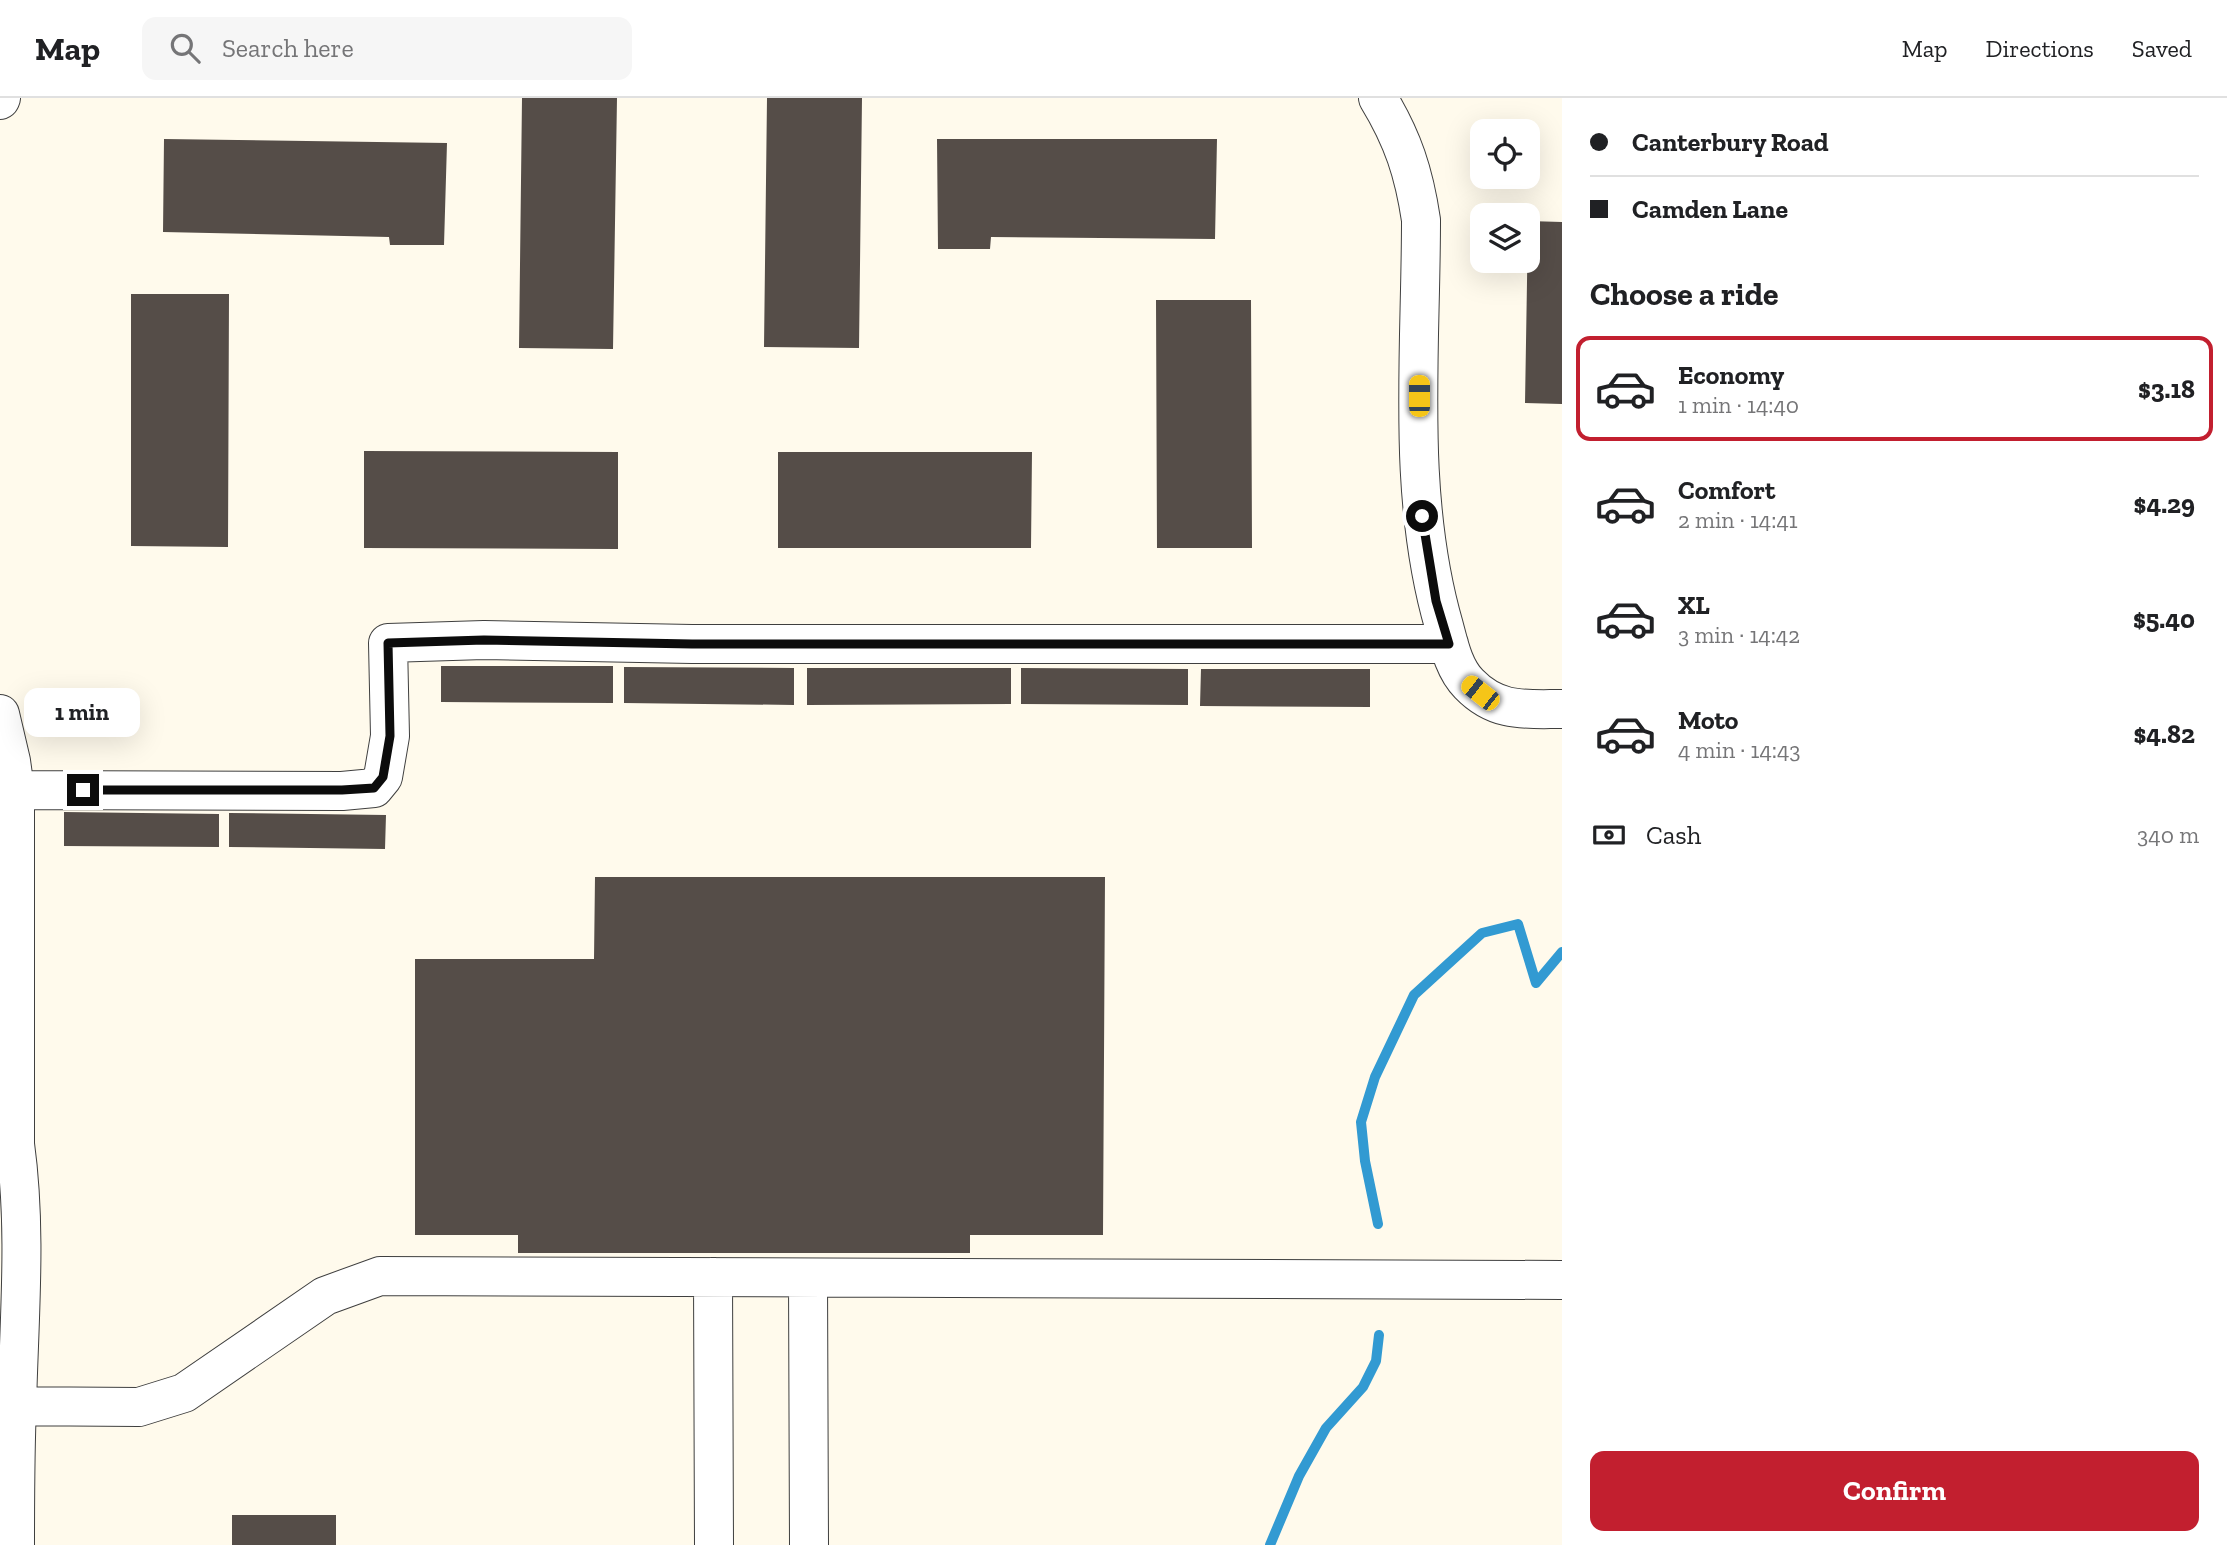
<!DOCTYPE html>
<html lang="en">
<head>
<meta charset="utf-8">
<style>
  :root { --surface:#fff; --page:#f6f6f6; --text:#202124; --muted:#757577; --line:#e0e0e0; --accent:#c21f2f }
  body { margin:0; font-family:"Zilla Slab",serif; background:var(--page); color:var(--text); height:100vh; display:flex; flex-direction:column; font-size:26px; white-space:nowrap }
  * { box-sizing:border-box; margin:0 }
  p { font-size:23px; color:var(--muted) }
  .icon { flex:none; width:38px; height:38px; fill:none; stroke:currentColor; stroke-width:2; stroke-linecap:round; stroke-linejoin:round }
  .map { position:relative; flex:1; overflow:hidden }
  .sheet { display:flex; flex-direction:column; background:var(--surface); width:665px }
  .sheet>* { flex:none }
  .top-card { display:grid; align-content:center; height:154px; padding:0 28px; background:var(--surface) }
  .fabs { position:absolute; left:1470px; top:21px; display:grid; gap:14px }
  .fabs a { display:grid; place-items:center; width:70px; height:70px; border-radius:14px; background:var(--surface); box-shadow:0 7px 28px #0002; font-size:35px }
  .end { position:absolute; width:32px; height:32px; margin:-16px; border:9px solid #0c0c0c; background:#fff; box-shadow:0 0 0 4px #fff }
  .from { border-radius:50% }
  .bubble { position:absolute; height:49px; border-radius:14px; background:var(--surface); box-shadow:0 7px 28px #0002; font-size:23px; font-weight:700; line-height:49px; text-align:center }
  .car { position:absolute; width:21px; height:42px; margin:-21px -10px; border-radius:9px; box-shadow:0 0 5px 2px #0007; background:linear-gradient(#f5c518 24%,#345 0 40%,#f5c518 0 76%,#345 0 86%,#f5c518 0) }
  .top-card b { display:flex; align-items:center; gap:24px; height:66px; font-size:26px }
  .top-card b+b { border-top:2px solid var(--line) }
  .top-card i { width:18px; height:18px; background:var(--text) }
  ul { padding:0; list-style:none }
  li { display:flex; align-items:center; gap:21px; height:105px; margin:0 14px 10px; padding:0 14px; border:4px solid transparent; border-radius:14px }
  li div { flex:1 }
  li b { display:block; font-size:26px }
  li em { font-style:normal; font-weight:700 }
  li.active { border-color:var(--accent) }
  li>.icon { width:63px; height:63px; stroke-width:1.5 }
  h2 { padding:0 28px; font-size:32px; line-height:84px }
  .pay { display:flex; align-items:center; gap:18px; height:77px; padding:0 28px; font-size:26px }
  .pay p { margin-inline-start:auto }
  .action { display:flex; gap:14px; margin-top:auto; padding:14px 28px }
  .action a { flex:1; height:80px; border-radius:14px; background:var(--accent); color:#fff; font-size:28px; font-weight:700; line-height:80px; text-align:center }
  header { display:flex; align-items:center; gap:42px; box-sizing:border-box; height:98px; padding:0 35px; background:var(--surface); border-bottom:2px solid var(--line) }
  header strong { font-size:33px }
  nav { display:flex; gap:38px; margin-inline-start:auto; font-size:24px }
  .search { width:490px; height:63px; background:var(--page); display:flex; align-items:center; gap:18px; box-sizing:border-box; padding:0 24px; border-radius:14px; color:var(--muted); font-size:26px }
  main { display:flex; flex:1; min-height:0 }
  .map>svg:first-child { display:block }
</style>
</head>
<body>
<header>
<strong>Map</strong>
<div class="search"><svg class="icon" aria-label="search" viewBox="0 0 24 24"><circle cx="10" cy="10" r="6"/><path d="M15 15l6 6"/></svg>Search here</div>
<nav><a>Map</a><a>Directions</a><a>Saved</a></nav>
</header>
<main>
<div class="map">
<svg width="1562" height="1447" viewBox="0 0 1562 1447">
  <rect width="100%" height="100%" fill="#fffaec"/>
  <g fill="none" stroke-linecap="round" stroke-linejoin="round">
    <!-- stream -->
    <path stroke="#329ad2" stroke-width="10" d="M1378,1126l-13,-63 -4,-39 14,-45 39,-82 68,-62 36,-9 18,59 26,-31
      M1270,1447l29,-69 27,-48 37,-41 13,-26 3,-26"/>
  </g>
  <!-- building -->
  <path fill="#554d48" d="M522,0h95l-4,251 -94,-1z
    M767,0h95l-3,250 -95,-1z
    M164,41l283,4 -3,102h-54l-1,-8 -226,-5z
    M937,41h280l-2,100 -224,-2 -1,12h-52z
    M1528,123l34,1v182l-37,-1z
    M131,196h98l-1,253 -97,-1z
    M1156,202h95l1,248h-95z
    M364,353l254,1v97l-254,-1z
    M778,354h254l-1,96h-253z
    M441,568h172v37l-172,-1z
    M624,569l170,1v37l-170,-2z
    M807,570h204v36l-204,1z
    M1021,570l167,1v36l-167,-1z
    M1201,571h169v38l-170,-1z
    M64,714l155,2v33l-155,-1z
    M229,715l157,2 -1,34 -156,-2z
    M595,779h510l-2,358h-133v18h-452v-18h-103v-276h179z
    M232,1417h104v30h-104z"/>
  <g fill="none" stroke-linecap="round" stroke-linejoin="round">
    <!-- minor casing -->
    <g stroke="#3f3f3f" stroke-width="40">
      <path id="minor" d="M1378,0c25,41 36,75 43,122 0,135 -15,275 23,406 5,19 10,43 25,58 28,29 56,25 93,25
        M0,2l1,-2
        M0,616l11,47 4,29v354c12,87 4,174 2,262 -2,46 -2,93 -2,139
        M15,692l327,1 32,-3 9,-11 7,-41 -2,-93 96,-3 208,4h757
        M713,1179l1,268
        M808,1180l1,267
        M0,1308l139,1 45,-14 141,-97 55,-20 1182,4"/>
    </g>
    <!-- minor -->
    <use href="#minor" stroke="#fff" stroke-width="38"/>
  </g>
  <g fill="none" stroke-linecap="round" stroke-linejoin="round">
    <!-- route -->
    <path stroke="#0c0c0c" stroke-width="9" d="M83,692h259l32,-2 9,-11 7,-41 -2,-93 96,-3 208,4h757l-13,-43 -14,-85"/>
  </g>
</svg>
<div class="fabs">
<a><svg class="icon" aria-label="locate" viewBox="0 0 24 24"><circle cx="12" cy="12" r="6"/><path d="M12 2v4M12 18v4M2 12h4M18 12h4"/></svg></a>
<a><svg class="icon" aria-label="layers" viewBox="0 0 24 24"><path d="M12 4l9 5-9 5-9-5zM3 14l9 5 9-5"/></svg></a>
</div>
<i class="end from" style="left:1422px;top:418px"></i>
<i class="end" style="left:83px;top:692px"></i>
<div class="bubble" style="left:24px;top:590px;width:116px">1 min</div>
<i class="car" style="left:1419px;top:298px;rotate:0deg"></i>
<i class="car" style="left:1480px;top:595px;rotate:308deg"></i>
</div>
<section class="sheet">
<div class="top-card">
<b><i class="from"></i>Canterbury Road</b>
<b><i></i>Camden Lane</b>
</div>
<h2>Choose a ride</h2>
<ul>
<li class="active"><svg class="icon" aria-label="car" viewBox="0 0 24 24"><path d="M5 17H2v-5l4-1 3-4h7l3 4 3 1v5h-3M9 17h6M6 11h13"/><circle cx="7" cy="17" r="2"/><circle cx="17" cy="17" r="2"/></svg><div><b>Economy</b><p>1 min · 14:40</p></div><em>$3.18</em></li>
<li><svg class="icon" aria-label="car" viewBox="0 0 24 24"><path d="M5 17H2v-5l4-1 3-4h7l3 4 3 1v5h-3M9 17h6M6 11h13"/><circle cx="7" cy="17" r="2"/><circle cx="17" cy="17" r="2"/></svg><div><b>Comfort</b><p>2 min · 14:41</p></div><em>$4.29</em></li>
<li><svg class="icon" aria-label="car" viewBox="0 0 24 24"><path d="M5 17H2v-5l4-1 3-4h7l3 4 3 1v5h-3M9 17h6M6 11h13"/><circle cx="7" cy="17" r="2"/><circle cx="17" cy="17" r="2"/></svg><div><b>XL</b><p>3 min · 14:42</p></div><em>$5.40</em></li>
<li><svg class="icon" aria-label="car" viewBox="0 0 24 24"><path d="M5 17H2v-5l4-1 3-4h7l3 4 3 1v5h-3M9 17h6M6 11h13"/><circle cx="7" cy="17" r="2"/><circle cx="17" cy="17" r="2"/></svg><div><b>Moto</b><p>4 min · 14:43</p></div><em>$4.82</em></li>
</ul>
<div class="pay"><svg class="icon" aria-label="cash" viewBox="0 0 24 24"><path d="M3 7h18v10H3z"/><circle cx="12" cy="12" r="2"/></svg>Cash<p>340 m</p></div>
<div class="action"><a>Confirm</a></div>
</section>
</main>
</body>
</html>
